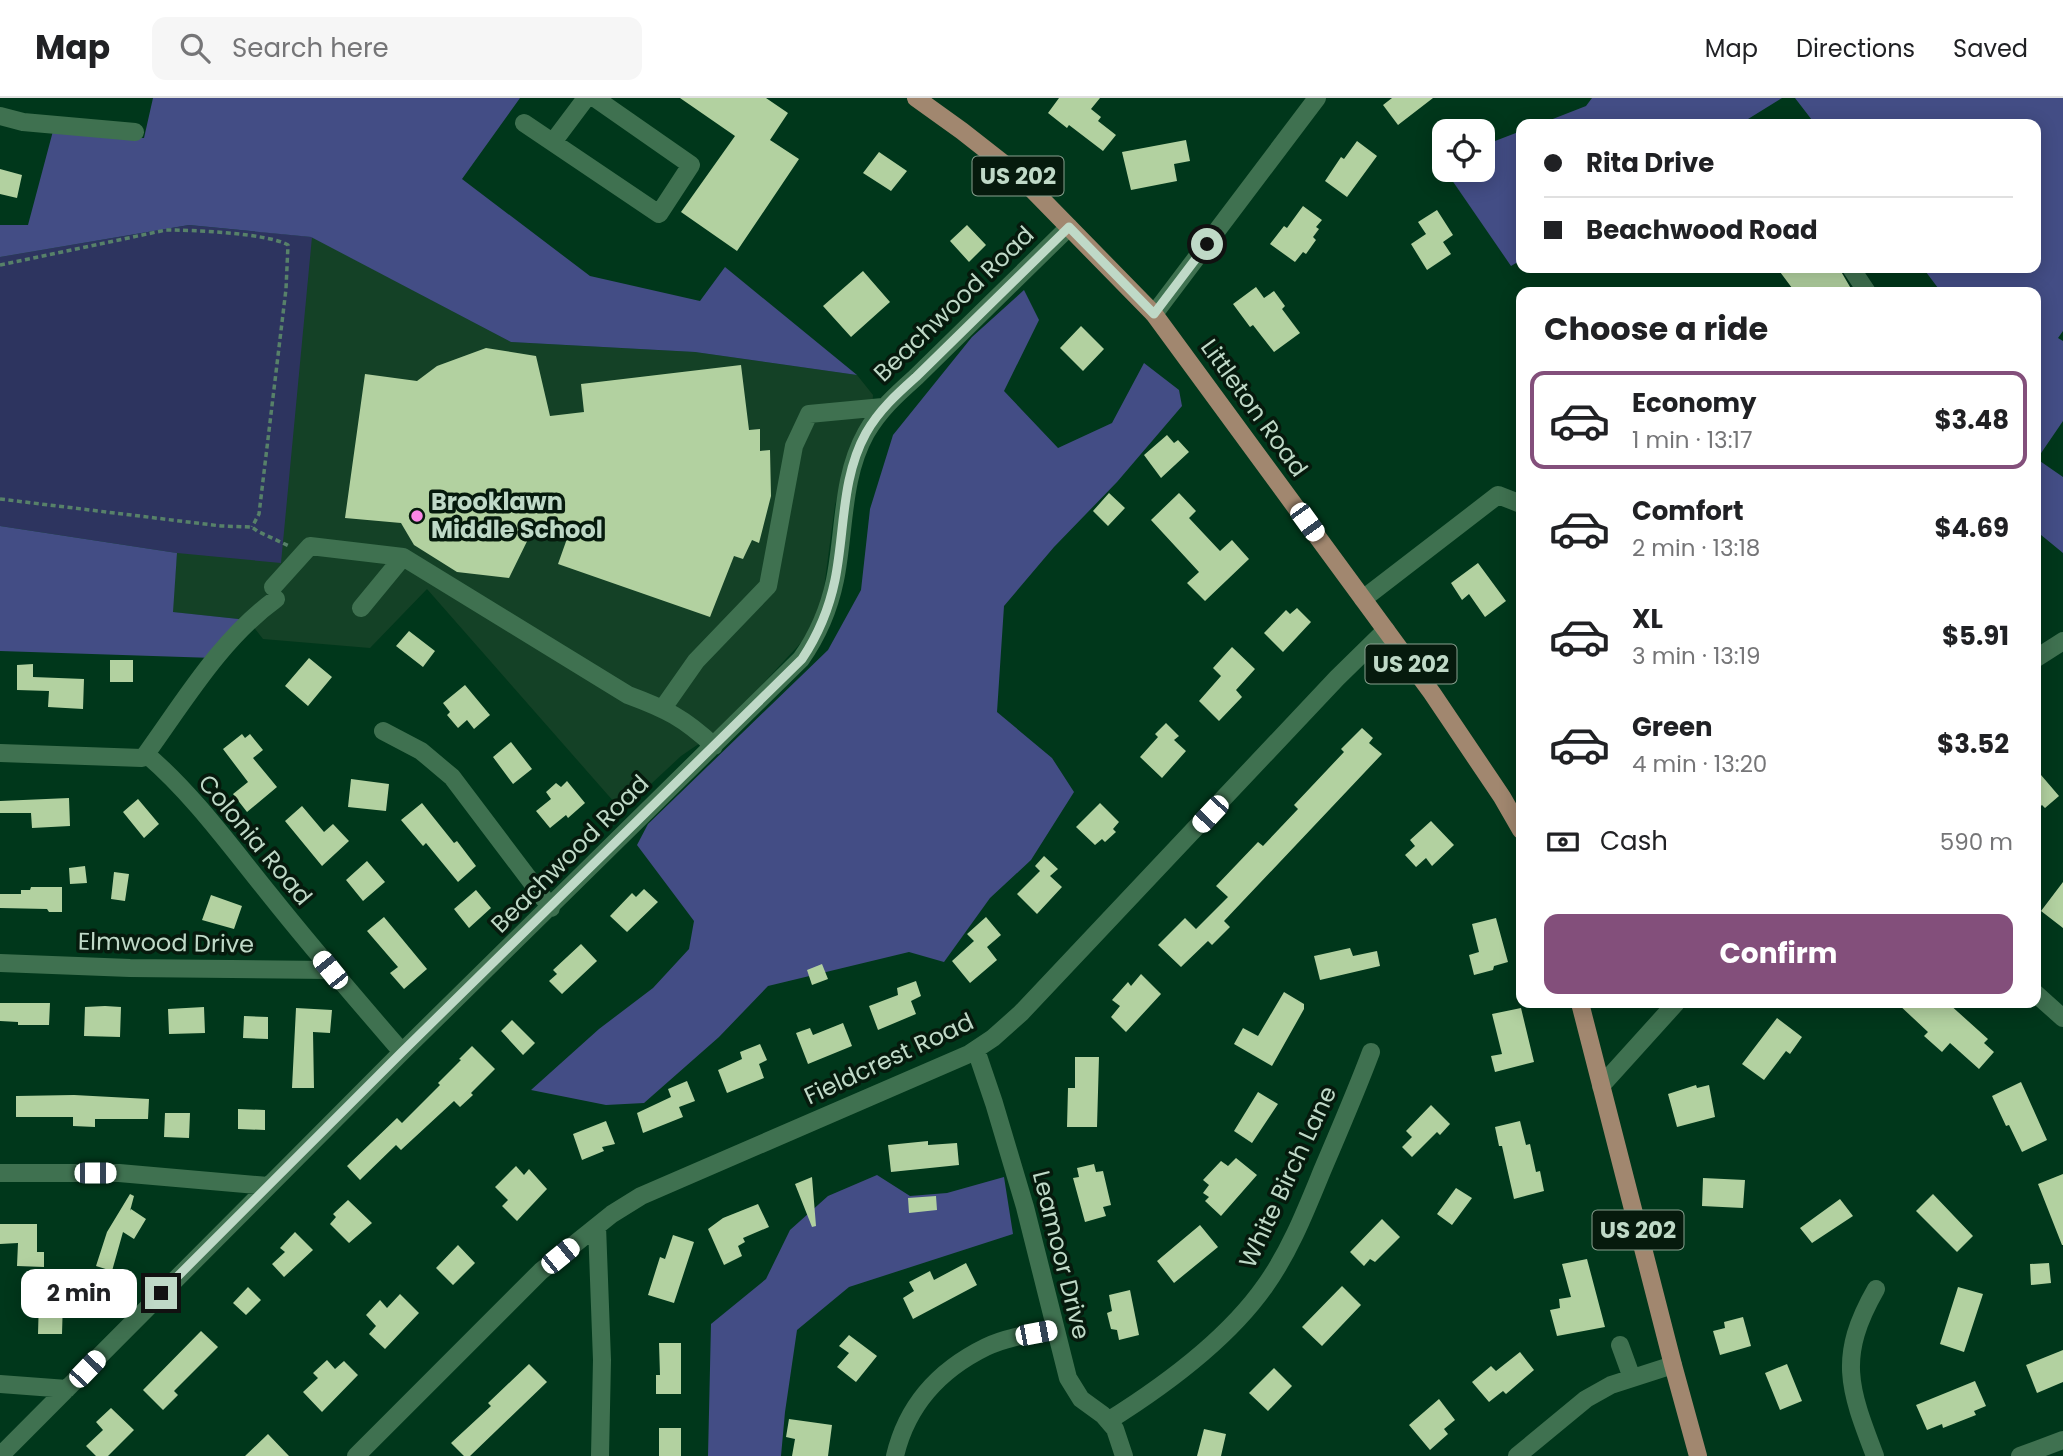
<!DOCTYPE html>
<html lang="en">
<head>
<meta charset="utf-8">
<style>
  :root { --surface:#fff; --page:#f6f6f6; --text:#202124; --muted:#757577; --line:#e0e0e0; --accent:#834f7b }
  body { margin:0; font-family:Poppins,sans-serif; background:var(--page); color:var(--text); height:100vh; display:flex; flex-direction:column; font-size:26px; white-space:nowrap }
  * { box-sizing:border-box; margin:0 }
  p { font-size:23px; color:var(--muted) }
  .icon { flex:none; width:38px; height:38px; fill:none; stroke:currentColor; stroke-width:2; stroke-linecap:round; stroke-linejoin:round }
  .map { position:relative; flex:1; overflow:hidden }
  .panel { position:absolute; left:1516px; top:189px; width:525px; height:721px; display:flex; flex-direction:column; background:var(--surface); border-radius:14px; box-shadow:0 4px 18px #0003 }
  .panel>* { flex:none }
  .banner { position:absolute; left:1516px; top:21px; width:525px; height:154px; border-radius:14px; box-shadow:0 4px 18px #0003; display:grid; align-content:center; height:154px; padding:0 28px; background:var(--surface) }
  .fabs { position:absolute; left:1432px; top:21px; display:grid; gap:14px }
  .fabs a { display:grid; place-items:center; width:63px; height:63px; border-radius:14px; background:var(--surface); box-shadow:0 4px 18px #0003; font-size:35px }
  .end { position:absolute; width:32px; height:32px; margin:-16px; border:9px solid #bfd9c7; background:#111; box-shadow:0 0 0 4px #111 }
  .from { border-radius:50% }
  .bubble { position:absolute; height:49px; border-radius:14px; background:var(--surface); box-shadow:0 4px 18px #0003; font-size:23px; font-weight:700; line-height:49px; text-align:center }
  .car { position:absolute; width:21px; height:42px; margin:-21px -10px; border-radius:9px; box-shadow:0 0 5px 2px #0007; background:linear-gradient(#fff 24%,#345 0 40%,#fff 0 76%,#345 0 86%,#fff 0) }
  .banner b { display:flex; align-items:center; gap:24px; height:66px; font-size:26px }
  .banner b+b { border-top:2px solid var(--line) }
  .banner i { width:18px; height:18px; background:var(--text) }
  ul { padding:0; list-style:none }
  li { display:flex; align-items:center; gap:21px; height:98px; margin:0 14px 10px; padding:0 14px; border:4px solid transparent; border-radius:14px }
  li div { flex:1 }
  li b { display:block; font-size:26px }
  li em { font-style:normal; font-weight:700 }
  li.selected { border-color:var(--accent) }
  li>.icon { width:63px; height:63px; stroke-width:1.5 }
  h2 { padding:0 28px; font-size:32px; line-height:84px }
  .pay { display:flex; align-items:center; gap:18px; height:77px; padding:0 28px; font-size:26px }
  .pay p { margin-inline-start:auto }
  .primary-button { display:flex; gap:14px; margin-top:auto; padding:14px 28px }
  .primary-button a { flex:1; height:80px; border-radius:14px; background:var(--accent); color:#fff; font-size:28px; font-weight:700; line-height:80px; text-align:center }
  header { display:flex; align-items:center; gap:42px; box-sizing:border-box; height:98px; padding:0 35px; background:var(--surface); border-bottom:2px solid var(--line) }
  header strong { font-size:33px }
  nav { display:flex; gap:38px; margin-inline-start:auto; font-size:24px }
  .search { width:490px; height:63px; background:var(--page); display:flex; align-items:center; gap:18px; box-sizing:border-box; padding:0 24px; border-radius:14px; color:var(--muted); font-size:26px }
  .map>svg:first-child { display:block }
</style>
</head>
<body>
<header>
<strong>Map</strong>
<div class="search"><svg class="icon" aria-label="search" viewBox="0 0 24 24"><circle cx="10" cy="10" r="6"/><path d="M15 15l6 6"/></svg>Search here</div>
<nav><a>Map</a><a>Directions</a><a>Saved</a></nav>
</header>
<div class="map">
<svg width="2063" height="1358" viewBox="0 0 2063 1358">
  <rect width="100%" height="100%" fill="#00371b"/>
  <!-- built -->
  <path fill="#144126" d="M166,132l146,7 199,105 184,10 162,23 16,20 -1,14 -23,47 -14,49 -13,98 -12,30 -88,95 -41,28 -59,55 -195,-222 -57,59 -107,-9 -15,-19 -76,-8 5,-59 -177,-27v-270z"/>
  <!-- green -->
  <path fill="#2d345f" d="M189,127l123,12 -31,326 -104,-10 -177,-27v-269z"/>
  <!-- forest -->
  <path fill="#434d85" d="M153,0h367l-58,81 128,97 110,25 25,-34 132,108 -162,-23 -184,-10 -200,-105 -122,-12 -189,32v-32h28l25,-94 91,7z
    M1592,0h190l-42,26h-200l46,-18z
    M1795,0h268v233l-5,7 5,3v80l-26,38 26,18v76l-28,-23v-238h-94l-18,-24h112v-144h-220z
    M1521,33v129l-10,6 -66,-96h37v-24z
    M1024,192l15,30 -35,71 54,57 54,-25 32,-60 35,27 3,16 -65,76 -63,65 -50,59 -7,106 55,46 22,34 -43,68 -41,38 -46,64 -35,-10 -141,34 -49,51 -75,66 -38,2 -75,-15 68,-61 54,-41 36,-39 5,-28 -57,-76 11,-21 180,-174 33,-60 9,-81 23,-74 79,-98z
    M0,428l177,27 -4,59 75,8 -34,38 -214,-7z
    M877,1077l33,21 37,-3 57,-16 9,57 -164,53 -52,43 -12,82 -4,44h-73l3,-132 55,-45 24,-49 38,-34z"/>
  <!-- building -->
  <path fill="#b2d1a0" d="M680,0h86l22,15 -18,27 29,19 -62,92 -56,-39 54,-76z
    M1059,0h41l-9,11 10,8 -3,4 18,14 -13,16 -34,-26 -2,3 -19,-15z
    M1392,0h41l-35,27 -15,-20z
    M1186,42l4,21 -16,3 3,17 -46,9 -9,-38z
    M1357,43l20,15 -30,41 -22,-16 16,-24 3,2z
    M879,54l28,19 -16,20 -28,-18z
    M0,71l22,6 -5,23 -17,-4z
    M1303,108l19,14 -6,7 3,2 -6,8 3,3 -10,14 -3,-2 -8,10 -25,-18 14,-18 3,2z
    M1437,112l16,25 -10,7 8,12 -24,16 -16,-26 15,-10 -8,-12z
    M967,127l19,20 -17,17 -19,-21z
    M1777,170h62l14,24h-58z
    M863,173l27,31 -39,35 -28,-31z
    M1256,189l8,11 10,-7 11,15 -3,3 18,24 -26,19 -21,-27 -3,2 -17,-23z
    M1081,228l23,23 -21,22 -23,-23z
    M486,250l50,8 14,60 34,-4 -3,-28 160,-19 8,65 11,-1v22l10,-1 1,46 -12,47 -7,-3 -9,19 -9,-3 -24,61 -152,-53 11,-31 -33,-10 -27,55 -52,-6 -43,-27 -13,-22 -56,-5 20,-144 52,7 20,-15z
    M1167,337l7,8 4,-3 11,12 -28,26 -17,-23z
    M1109,395l16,15 -17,18 -15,-15z
    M1179,395l17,18 -7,7 31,33 12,-11 17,19 -44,42 -18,-18 12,-11 -48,-52z
    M1478,465l28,38 -21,16 -16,-23 -7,6 -11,-17z
    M1297,510l14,14 -28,30 -19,-19 22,-23 4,4z
    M409,533l26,20 -12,16 -27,-21z
    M1232,549l23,22 -19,21 6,7 -23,24 -20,-20 22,-25 -8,-8z
    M309,560l23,19 -24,29 -23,-20z
    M110,562h23v22h-23z
    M33,566v13l51,2 -1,30 -35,-2 1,-16 -32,-1v-25z
    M465,587l25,30 -16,14 -7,-9 -9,8 -11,-13 3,-3 -7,-9z
    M1166,625l13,13 -5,4 12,11 -24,27 -22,-21 18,-20 -3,-3z
    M1362,630l11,10 -4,5 13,11 -158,167 6,6 -18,18 -4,-4 -27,26 -23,-22 27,-27 11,11 32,-32 -12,-11 42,-44 5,4 35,-37 -4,-4 50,-53 -3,-3z
    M242,636l3,4 5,-4 13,16 -10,8 24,29 -30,25 -14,-18 15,-12 -25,-33z
    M511,644l21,27 -19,15 -20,-27z
    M2035,670l24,28 -14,12 -3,-3 -7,6z
    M351,681l38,5 -3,27 -38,-4z
    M567,683l18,22 -17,15 -2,-3 -16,13 -14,-17 15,-12 -5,-7 10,-9 5,4z
    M69,700l1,28 -38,2 -1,-15h-31v-12z
    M138,701l21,25 -15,14 -21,-26z
    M422,705l32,40 3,-2 19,25 -18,16 -32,-39 -3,3 -22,-26z
    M1100,705l19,19 -6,7 3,3 -11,10 -3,-3 -7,6 -19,-18z
    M302,708l22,26 9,-8 16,17 -27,25 -37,-45z
    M1431,723l23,24 -22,21 -6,-8 -10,9 -11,-12 10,-9 -5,-6z
    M1044,758l14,13 -8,7 12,11 -25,27 -20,-20 23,-23 -5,-5z
    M367,763l18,21 -22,19 -17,-21z
    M85,768l2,17 -17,1 -1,-16z
    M114,774l15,2 -4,27 -14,-2z
    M2063,784v46l-22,-17z
    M31,789h31v25h-13l-2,-3 -47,-1v-14h21v-4h9z
    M644,791l14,13 -31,30 -17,-16 22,-23 4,4z
    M476,792l15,18 -22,20 -15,-19z
    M211,797l31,11 -8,23 -32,-9z
    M384,819l43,52 -23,20 -14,-16 8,-6 -31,-36z
    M986,819l15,18 -14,12 10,13 -27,23 -18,-22 22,-20 -7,-7z
    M1496,820l12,44 -14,4 -1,4 -19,5 -5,-20 10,-3 -7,-28z
    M581,846l16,17 -35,33 -13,-13 8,-7 -4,-4z
    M1350,850l3,8 24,-5 3,15 -60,14 -6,-24z
    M822,866l6,15 -16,6 -5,-15z
    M1141,876l20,20 -35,38 -15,-15 9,-11 -8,-6 16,-18 3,4z
    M916,883l5,15 -10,5 5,13 -38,16 -9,-24 29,-11 -1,-7z
    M1284,894l20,12v5l-32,57 -38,-22 9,-16 15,8z
    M0,905h50l-1,22h-31v-3l-18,-1z
    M1897,905h51l40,36 -4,4 10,9 -15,17 -29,-26 -8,9 -18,-16 4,-4z
    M105,908l16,1 -1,30 -36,-1 1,-29z
    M204,909l1,26 -36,1 -1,-25z
    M296,910l36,2 -2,23 -17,-1 1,56h-22z
    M1521,910l13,54 -39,10 -4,-16 11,-2 -10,-40z
    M244,918l24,1v22l-25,-1z
    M1777,920l25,19 -12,17 -4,-3 -22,29 -22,-16z
    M512,922l23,23 -12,12 -22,-24z
    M843,925l9,23 -44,18 -12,-31 14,-5 3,7z
    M760,946l7,16 -8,4 5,14 -37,15 -9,-23 24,-11 -2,-7z
    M472,948l23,23 -24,24 2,2 -13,12 -6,-6 -53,49 -5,-5 -36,35 -13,-14 50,-48 5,5 38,-38 -2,-2 23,-23 -2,-1z
    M1075,959h24l-2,70h-30l1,-39h7z
    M687,983l8,20 -16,6 4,10 -40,16 -6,-20 34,-16 -3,-8z
    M2021,984l26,58 -25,12 -13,-27 -3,1 -14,-30z
    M1696,987l1,3 12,-3 6,32 -38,10 -9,-33z
    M1258,994l20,12 -26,39 -18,-12z
    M74,997l75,4 -1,20h-53v8l-22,-1v-9h-57v-21z
    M1431,1007l19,19 -10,11 -3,-3 -25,25 -10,-10 10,-10 -6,-6z
    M238,1011l27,1v20l-27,-1z
    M165,1015h25l-1,25 -25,-1z
    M606,1023l9,23 -13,3 2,4 -22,9 -9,-26z
    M1520,1023l6,24 4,-1 6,28 4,-1 4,20 -30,8 -12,-53h-3l-4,-19z
    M928,1043v4l29,-2 2,22 -68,7 -3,-27z
    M1236,1060l21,17 -36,41 -16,-15 4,-4 -6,-4 6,-8 -6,-5 18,-19 7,5z
    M1094,1066l2,8 7,-1 8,34 -8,2 3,9 -21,6 -12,-44 6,-1 -2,-9z
    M516,1068l8,9 5,-6 18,20 -30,32 -15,-15 6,-6 -13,-13z
    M2063,1076v71h-1l-24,-61z
    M812,1079l4,49 -4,1 -17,-43z
    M1703,1080l42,2 -2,28 -41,-2z
    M1456,1090l16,10 -20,27 -15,-11z
    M130,1096l4,2 -4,15 1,-2 15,10 -12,20 -11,-7 -11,39 -16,-5 11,-34z
    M1933,1096l40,42 -16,16 -41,-41z
    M936,1098l1,14 -28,3 -1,-15z
    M1840,1101l13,17 -41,27 -12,-15z
    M348,1102l24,23 -23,20 -19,-19 6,-7 -3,-3z
    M758,1106l11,23 -26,11 2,4 -7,4 4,10 -18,9 -16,-36 15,-11z
    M1382,1121l18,18 -25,25 -5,-3 -6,7 -14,-14z
    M0,1126h37v28h7v15l-27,-1 1,-23 -18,1z
    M1200,1127l18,22 -44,36 -17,-22z
    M295,1134l18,18 -29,27 -12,-13 13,-12 -5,-4z
    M673,1137l21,7 -20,61 -26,-8 12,-38 5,2z
    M458,1147l17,18 -22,22 -17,-17z
    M1587,1161l18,68 -48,9 -7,-26 10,-2 -1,-9 12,-2 -9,-33z
    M966,1165l11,22 -64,34 -10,-21 11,-7 -5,-9 21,-11 4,9z
    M2049,1165l2,20 -20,2 -1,-21z
    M1342,1188l19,19 -39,41 -20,-19z
    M248,1189l13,13 -15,15 -13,-12z
    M1958,1189l25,7 -19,58 -24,-8z
    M1130,1192l9,45 -20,5 -2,-10 -6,-1 -4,-16 5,-2 -3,-16z
    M400,1196l19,19 -34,36 -16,-15 7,-8 -10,-11 14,-15 7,8z
    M39,1201l24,1 -1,34h-24z
    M1743,1219l8,29 -31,9 -7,-24 12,-3 -1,-6z
    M201,1233l17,16 -44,44 4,4 -15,15 -20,-20z
    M849,1237l28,21 -21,26 -19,-15 12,-14 -10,-7z
    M659,1245h22v51h-25v-19h4z
    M2063,1252v32l-26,11 -11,-28z
    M1520,1254l14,18 -28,24 -3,-3 -14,11 -17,-20 19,-16 5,5z
    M327,1262l8,9 9,-8 14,14 -36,37 -19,-20 15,-14 -5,-5z
    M529,1266l18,18 -77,74h-6l-13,-13 40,-37 -3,-3z
    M1787,1266l15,37 -22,9 -15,-37z
    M1274,1270l18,18 -24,25 -19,-18z
    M1975,1283l11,25 -12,5 2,4 -33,13 -1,-4 -15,6 -11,-25z
    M1439,1301l16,21 -11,9 4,5 -18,16 -21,-25z
    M111,1310l23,22 -26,26h-12l-10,-10 17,-16 -7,-8z
    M789,1321l43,6 -4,31h-36l3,-17 -9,-2z
    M659,1330h22v28h-22z
    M1204,1331l22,5 -5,22h-24z
    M268,1336l21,22h-44z"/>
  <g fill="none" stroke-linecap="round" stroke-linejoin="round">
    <!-- path -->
    <path stroke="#578169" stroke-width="3.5" stroke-dasharray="5 3.5" stroke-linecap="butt" d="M0,167l166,-35c26,0 101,3 122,15l-2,44 -27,225 -7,13
      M0,401l221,27 31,1 5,4 32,15"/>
    <!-- minor -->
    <path stroke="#3f7150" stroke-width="18" d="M0,18l23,6 112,10
      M524,25l135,91 32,-49 -96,-67
      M553,44l33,-44
      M1851,170l16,24
      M1154,216l163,-216
      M273,489l37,-41 93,11
      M1363,501l135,-104 23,9
      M361,510l42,-51 225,138c38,14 56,23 86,51
      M2035,561l28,-18
      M663,610l33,-47 72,-75 26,-140 15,-32 74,-7
      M383,633l38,20 31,26 99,131
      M0,655l142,5 4,-4
      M146,656c47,40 85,93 124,141 43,54 87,105 132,157
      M146,656c39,-54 75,-115 130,-155
      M0,865l130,5 200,2
      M2035,895l28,25
      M976,952l18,53 31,104 43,171 13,21 22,16 12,14 9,27
      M1601,988l75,-83
      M0,1075h119l149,13
      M597,1128l5,134 -2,96
      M1620,1247l12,33
      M0,1286l67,5
      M1108,1323c56,-35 119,-81 157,-135 25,-35 41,-76 57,-115 17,-40 34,-79 49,-119
      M0,1358l402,-404 399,-393c17,-24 28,-50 34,-79 10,-49 6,-102 31,-147 13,-23 31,-39 50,-56l153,-150
      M356,1358l185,-185 71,-57 29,-18 328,-142 24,-16 28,-25 316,-335 49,-48
      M895,1358c12,-51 44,-86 91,-109 20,-10 45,-13 68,-17
      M1517,1358l69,-57 25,-14 62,-20
      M1875,1358c-26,-68 -38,-99 1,-167
      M2020,1358l43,-16"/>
    <!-- major -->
    <path stroke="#a1876f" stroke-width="18" d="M916,0l46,33 56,44 136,139 278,379 70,104 19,33
      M1580,905l93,362 25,91"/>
  </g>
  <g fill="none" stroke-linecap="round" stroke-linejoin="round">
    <!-- route -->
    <path stroke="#bfd9c7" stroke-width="9" d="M161,1195l241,-241 400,-393c16,-24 27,-50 33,-79 10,-49 6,-102 31,-147 13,-23 31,-39 50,-56l153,-150 85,87 53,-70"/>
  </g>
  <!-- markers -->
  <circle fill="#fb87e6" stroke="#061a0d" stroke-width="2.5" cx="417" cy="418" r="7"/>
  <g text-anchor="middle" stroke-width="7" stroke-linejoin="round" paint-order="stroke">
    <!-- shield labels -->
    <g fill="#061a0d" stroke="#88a08f" stroke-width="2">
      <rect x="972.5" y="58.5" width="91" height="39" rx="5"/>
      <rect x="1365.5" y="546.5" width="91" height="39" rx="5"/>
      <rect x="1592.5" y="1112.5" width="91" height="39" rx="5"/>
    </g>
    <g font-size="23" font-weight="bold" fill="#bfd9c7">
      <text x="1018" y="86">US 202</text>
      <text x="1411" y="574">US 202</text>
      <text x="1638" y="1140">US 202</text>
    </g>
    <!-- street labels -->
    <g font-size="24" fill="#bfd9c7" stroke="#061a0d">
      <text transform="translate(954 206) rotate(-44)" y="8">Beachwood Road</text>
      <text transform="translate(1254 310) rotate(54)" y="8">Littleton Road</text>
      <text transform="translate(255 742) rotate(50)" y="8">Colonia Road</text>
      <text transform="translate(570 756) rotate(-45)" y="8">Beachwood Road</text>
      <text transform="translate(166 845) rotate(1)" y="8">Elmwood Drive</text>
      <text transform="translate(889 961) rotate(-25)" y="8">Fieldcrest Road</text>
      <text transform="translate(1288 1079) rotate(-65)" y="8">White Birch Lane</text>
      <text transform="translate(1061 1157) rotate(76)" y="8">Leamoor Drive</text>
    </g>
    <!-- poi labels -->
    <g font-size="24" font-weight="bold" fill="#bfd9c7" stroke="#061a0d" text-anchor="start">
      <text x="431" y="412">Brooklawn<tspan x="431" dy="28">Middle School</tspan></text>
    </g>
  </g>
</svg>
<div class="fabs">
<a><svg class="icon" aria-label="locate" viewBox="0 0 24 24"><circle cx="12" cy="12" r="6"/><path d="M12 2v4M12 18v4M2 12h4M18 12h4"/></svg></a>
</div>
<i class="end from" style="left:1207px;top:146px"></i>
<i class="end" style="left:161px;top:1195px"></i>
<div class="bubble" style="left:21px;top:1171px;width:116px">2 min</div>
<i class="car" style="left:1307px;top:424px;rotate:144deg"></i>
<i class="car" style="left:1210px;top:716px;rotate:223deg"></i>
<i class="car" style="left:330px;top:872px;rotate:321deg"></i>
<i class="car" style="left:95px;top:1075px;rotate:90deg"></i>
<i class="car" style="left:560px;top:1158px;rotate:51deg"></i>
<i class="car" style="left:1036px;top:1235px;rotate:79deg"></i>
<i class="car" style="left:87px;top:1271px;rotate:44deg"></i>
<div class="banner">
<b><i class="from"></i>Rita Drive</b>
<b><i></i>Beachwood Road</b>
</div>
<section class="panel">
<h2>Choose a ride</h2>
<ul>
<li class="selected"><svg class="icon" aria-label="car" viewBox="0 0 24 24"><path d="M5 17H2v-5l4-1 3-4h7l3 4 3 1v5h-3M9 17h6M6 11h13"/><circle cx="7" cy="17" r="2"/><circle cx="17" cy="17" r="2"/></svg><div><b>Economy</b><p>1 min · 13:17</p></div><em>$3.48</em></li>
<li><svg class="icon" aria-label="car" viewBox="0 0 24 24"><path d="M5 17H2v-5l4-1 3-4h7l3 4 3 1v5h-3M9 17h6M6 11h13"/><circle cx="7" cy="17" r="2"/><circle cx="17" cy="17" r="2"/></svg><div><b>Comfort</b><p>2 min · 13:18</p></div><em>$4.69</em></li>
<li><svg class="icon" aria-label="car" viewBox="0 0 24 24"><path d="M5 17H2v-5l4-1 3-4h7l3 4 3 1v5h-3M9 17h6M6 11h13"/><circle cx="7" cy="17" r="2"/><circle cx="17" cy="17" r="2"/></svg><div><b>XL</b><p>3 min · 13:19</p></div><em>$5.91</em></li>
<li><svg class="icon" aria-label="car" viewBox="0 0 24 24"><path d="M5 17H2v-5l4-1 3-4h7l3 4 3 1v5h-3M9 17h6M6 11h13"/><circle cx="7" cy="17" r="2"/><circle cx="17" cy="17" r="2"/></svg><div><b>Green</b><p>4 min · 13:20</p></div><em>$3.52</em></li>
</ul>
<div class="pay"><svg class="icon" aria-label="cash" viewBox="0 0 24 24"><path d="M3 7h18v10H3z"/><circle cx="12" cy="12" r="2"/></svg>Cash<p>590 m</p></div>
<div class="primary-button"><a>Confirm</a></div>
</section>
</div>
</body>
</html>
